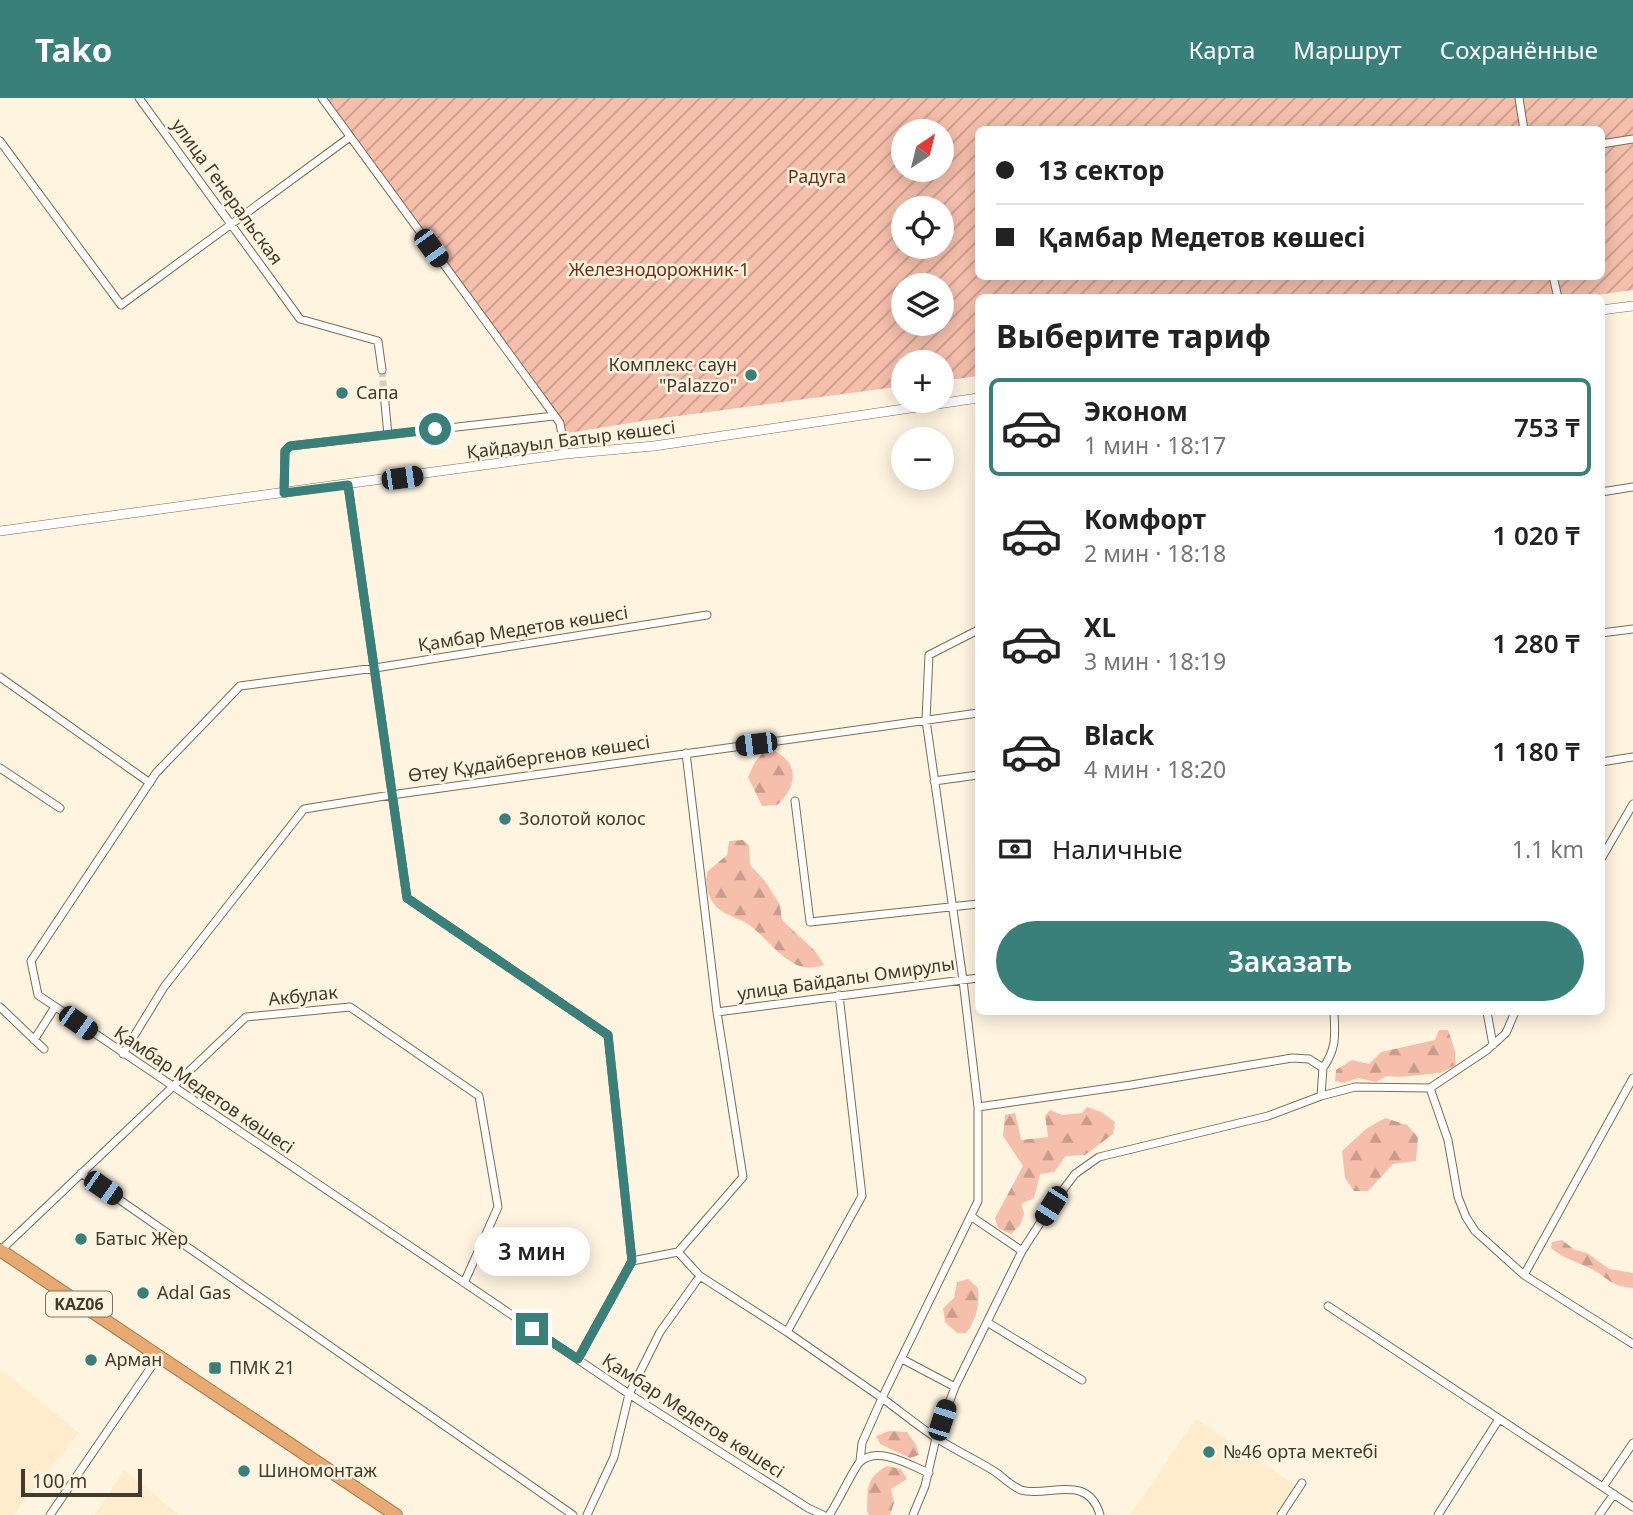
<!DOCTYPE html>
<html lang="ru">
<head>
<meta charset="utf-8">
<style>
  :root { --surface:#fff; --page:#f2f2f2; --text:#222; --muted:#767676; --line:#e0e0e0; --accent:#39807a }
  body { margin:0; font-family:"Noto Sans",sans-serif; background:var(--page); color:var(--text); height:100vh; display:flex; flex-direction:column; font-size:26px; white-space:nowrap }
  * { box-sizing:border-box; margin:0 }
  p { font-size:23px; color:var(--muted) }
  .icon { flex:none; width:38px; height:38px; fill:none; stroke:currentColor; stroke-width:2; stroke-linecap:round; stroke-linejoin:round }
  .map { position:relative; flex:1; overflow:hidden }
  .drawer { position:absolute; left:975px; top:196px; width:630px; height:721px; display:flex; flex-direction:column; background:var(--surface); border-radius:10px; box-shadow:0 4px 18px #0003 }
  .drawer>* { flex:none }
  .guide { position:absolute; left:975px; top:28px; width:630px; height:154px; border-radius:10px; box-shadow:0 4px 18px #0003; display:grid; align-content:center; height:154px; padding:0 21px; background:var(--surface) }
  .needle { width:46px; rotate:35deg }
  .controls { position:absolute; left:891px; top:21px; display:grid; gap:14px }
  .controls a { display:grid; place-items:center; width:63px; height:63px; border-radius:50%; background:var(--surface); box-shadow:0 4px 18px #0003; font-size:35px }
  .scale { position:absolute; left:21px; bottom:18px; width:121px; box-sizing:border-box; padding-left:7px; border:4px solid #413a2d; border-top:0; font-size:19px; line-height:24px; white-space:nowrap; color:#413a2d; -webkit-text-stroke:5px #fff4e0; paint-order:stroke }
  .end { position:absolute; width:32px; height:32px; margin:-16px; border:9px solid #39807a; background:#fff; box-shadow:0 0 0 4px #fff }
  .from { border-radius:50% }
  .bubble { position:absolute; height:49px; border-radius:24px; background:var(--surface); box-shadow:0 4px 18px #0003; font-size:23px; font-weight:600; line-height:49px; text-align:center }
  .car { position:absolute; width:21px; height:42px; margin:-21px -10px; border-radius:9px; box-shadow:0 0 5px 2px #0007; background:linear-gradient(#222 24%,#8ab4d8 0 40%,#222 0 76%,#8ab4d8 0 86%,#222 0) }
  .guide b { display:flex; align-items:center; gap:24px; height:66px; font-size:26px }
  .guide b+b { border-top:2px solid var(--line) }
  .guide i { width:18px; height:18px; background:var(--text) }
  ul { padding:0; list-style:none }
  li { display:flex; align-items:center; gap:21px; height:98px; margin:0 14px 10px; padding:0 7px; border:4px solid transparent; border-radius:10px }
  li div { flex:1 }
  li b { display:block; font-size:26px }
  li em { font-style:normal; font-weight:600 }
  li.selected { border-color:var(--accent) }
  li>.icon { width:63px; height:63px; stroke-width:1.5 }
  h2 { padding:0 21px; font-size:32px; line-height:84px }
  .pay { display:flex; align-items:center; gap:18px; height:77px; padding:0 21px; font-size:26px }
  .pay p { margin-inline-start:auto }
  .primary-button { display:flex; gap:14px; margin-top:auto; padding:14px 21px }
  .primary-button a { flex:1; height:80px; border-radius:42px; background:var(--accent); color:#fff; font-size:28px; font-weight:600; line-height:80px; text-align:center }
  header { display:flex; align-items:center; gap:42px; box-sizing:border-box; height:98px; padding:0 35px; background:var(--accent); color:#fff }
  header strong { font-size:33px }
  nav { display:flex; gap:38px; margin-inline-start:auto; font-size:24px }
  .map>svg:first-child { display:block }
</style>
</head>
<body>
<header>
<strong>Tako</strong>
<nav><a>Карта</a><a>Маршрут</a><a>Сохранённые</a></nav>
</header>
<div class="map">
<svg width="1633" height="1417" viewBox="0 0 1633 1417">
  <defs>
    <pattern id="forest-firs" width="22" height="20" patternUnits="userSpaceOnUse" patternTransform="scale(1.75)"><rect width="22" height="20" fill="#f6bfac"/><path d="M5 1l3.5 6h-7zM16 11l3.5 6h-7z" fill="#c99c8c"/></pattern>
    <pattern id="garden-furrows" width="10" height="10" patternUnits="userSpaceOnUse" patternTransform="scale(1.75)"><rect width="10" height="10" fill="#f6bfac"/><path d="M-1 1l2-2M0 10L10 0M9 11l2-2" fill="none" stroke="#c99c8c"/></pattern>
  </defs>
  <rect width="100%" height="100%" fill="#fff4e0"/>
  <!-- built -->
  <path fill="#feeccd" d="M0,1271l79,64 -66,82h-13z
    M1196,1321l100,67 -20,29h-146z
    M124,1372l55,45h-84z"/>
  <!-- forest -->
  <path fill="url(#forest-firs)" d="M767,650c32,11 33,36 10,57l-15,1 -14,-29 7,-15z
    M743,742l6,6 1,19 15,16 15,24 2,15 33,31 9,14c-35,13 -53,-27 -78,-42 -10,-6 -25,-9 -32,-19 -8,-11 -8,-19 -7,-32l20,-17 2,-14z
    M1439,932h9l7,21 1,14 -16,8 -40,4 -14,-1 -10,6 -18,-4 -14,5 -9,-2 1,-11 16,-10 17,4 12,-12 54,-12z
    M1087,1009l14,5 14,10 -2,12 -28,21 -19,1 -12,16 -14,2 -6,24 -13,6 3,10 -4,11 -9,9 -13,-6 -3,-10 28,-52 -20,-30 2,-21 10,-2 6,27 27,-3 -3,-21 5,-6 12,5 20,-2z
    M1385,1020l22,7 11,12 -2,24 -23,3 -25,27h-14l-9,-13 -3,-27 24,-22z
    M1562,1142l13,10 12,3 22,16 24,4v15c-26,-2 -26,-13 -46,-21 -13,-6 -25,-10 -36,-19l1,-6z
    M968,1181l10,9c1,18 -1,30 -12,45h-9l-12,-11 -2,-14 11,-10 3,-16z
    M889,1333l18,1 9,13 3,10 -9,3 -30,-14 -4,-8z
    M887,1368l14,3 6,10 -16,10 3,14 -4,12h-21l-2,-4c1,-22 -2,-33 20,-45z"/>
  <!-- garden -->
  <path fill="url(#garden-furrows)" fill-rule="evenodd" d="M323,0h1310v192l-59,8h-596v78l-36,5v-19h-39v24l-255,34 -86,14 -2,-11zM978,32h623v146h-623zM903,33h39v39h-39zM903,110h39v39h-39zM903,187h39v39h-39z"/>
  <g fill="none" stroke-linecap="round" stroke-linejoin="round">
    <!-- minor-tunnel -->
    <path stroke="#d9cfbc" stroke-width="7" stroke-dasharray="7 3.5" stroke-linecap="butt" d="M382,272l2,23"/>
    <!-- minor casing -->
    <g stroke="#7d6d4f" stroke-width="9">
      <path id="minor" d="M139,0l161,221 78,22 4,29
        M322,0l238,325 5,31
        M1519,0l5,32
        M0,43l121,164 229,-168
        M1601,46l32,-5
        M1553,178l5,22
        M384,295l4,42
        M348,387l59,413 201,137 24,226
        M1601,394l32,-5
        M284,395l1,-42 5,-5 264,-30
        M707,517l-332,53 -135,18 -84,87 -125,188 7,34 591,399 179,114 15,7
        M978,532l-49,25 -3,65 37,260 15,127 153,-22 161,-27 17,1 14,9c14,-20 12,-33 11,-56
        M1601,535l32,-4
        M0,579l150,106
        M1601,664l32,-5
        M0,670l60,40
        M934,683l44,-6
        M795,703l15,121 168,-18
        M1601,761l32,-55
        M0,909l44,42
        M717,914l261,-34
        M1487,914l6,33
        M34,942l21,-33
        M123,956l41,-67 140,-178 87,-14 587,-82
        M1430,990l57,-38 19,-17 9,-21
        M1321,998l2,-28
        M81,1075l492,342
        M972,1119l50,34
        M0,1153l246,-234 104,-10 129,89 19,111 -34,76
        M678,1154l22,24
        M1524,1177l109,-197
        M1328,1208l305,201
        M987,1224l95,58
        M787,1234l95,66 96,-197v-94
        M578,1261l54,-98 46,-9 65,-75 -26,-165 -31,-259
        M902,1261l53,28
        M860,1363l2,-18 20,-45c18,13 37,29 56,41 19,12 38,21 56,32 9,6 17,15 27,19 26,8 67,-18 79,25
        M1603,1389l30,-44
        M50,1417l108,-158
        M587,1417l27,-58 15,-63 31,-62 40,-56 87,56 75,-136 -23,-201
        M829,1417c9,-12 24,-46 31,-53 18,-17 51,4 69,11
        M913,1417l12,-29 11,-48 19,-51 67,-136 29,-45 24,-32 24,-17 169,-41 53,-20 34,-9 75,1 18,52 10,57 8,20 9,14 49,44 109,69
        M1281,1417l21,-32
        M1438,1417l61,-96
        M1599,1417l15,-21"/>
    </g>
    <!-- tertiary casing -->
    <g stroke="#7d6d4f" stroke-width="10">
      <path id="tertiary" d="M1601,212l32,-4
        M0,433l565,-77 89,-8 324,-48"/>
    </g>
    <!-- trunk casing -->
    <g stroke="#a97543" stroke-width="14">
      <path id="trunk" d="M0,1152l396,265"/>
    </g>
    <!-- minor -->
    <use href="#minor" stroke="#fff" stroke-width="7"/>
    <!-- tertiary -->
    <use href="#tertiary" stroke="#fff" stroke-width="9"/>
    <!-- trunk -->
    <use href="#trunk" stroke="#e7aa72" stroke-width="12"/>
  </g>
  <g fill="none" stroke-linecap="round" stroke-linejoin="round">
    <!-- route -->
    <path stroke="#39807a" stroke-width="9" d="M435,331l-145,17 -5,5 -1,42 64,-8 59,413 201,137 24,226 -54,98 -46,-30"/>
  </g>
  <!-- markers -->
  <g fill="#39807a" stroke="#fff4e0" stroke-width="2.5">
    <circle cx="751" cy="277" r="7"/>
    <circle cx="342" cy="295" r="7"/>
    <circle cx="505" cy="721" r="7"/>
    <circle cx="81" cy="1141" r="7"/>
    <circle cx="143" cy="1195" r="7"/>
    <circle cx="91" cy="1262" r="7"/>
    <rect x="208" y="1263" width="14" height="14" rx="3.5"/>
    <circle cx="1209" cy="1354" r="7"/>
    <circle cx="244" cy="1373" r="7"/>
  </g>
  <g text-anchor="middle" stroke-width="5" stroke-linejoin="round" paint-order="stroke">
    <!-- shield labels -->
    <rect fill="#fff4e0" stroke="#7a7263" stroke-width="2" x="46" y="1193.5" width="66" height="25" rx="5"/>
    <g font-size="16" font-weight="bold" fill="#413a2d">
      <text x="79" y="1212">KАZ06</text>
    </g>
    <!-- park labels -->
    <g font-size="18" fill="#732f16" stroke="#fff4e0">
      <text x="817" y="85">Радуга</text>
      <text x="659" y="178">Железнодорожник-1</text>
    </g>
    <!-- street labels -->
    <g font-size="18" fill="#413a2d" stroke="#fff4e0">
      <text transform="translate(227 94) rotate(54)" y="6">улица Генеральская</text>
      <text transform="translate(571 342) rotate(-7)" y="6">Қайдауыл Батыр көшесі</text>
      <text transform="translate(523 531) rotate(-9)" y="6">Қамбар Медетов көшесі</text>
      <text transform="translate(529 661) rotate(-8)" y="6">Өтеу Құдайбергенов көшесі</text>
      <text transform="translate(846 881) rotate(-8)" y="6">улица Байдалы Омирулы</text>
      <text transform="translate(303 898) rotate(-6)" y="6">Акбулак</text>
      <text transform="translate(204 992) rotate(34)" y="6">Қамбар Медетов көшесі</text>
      <text transform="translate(693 1318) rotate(33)" y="6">Қамбар Медетов көшесі</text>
    </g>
    <!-- poi labels -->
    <g font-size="18" fill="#413a2d" stroke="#fff4e0" text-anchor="start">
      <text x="737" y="273" text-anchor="end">Комплекс саун<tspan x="737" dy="21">"Palazzo"</tspan></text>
      <text x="356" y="301">Сапа</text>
      <text x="519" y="727">Золотой колос</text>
      <text x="95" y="1147">Батыс Жер</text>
      <text x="157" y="1201">Adal Gas</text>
      <text x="105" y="1268">Арман</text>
      <text x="229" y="1276">ПМК 21</text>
      <text x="1223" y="1360">№46 орта мектебі</text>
      <text x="258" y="1379">Шиномонтаж</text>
    </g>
  </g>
</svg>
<div class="controls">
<a><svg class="needle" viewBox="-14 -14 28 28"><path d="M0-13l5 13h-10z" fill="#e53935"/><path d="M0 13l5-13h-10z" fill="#767676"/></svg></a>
<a><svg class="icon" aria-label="locate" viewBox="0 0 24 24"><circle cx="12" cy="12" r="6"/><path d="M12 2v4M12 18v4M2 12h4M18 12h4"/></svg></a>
<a><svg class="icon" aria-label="layers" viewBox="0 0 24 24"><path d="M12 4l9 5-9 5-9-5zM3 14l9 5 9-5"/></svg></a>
<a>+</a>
<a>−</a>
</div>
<div class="scale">100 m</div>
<i class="end from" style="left:435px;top:331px"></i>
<i class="end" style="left:532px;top:1231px"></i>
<div class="bubble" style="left:474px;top:1129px;width:116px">3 мин</div>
<i class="car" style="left:431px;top:150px;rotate:144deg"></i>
<i class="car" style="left:402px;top:380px;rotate:82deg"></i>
<i class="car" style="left:756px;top:646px;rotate:263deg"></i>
<i class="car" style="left:78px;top:925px;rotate:125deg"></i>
<i class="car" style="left:103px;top:1090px;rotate:125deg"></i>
<i class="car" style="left:1051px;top:1108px;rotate:212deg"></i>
<i class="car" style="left:942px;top:1322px;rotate:18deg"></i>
<div class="guide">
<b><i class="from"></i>13 сектор</b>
<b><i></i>Қамбар Медетов көшесі</b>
</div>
<section class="drawer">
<h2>Выберите тариф</h2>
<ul>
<li class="selected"><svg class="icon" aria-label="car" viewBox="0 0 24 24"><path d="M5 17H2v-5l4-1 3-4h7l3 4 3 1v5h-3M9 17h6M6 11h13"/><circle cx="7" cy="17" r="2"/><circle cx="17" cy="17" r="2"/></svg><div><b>Эконом</b><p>1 мин · 18:17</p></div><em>753 ₸</em></li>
<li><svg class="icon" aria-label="car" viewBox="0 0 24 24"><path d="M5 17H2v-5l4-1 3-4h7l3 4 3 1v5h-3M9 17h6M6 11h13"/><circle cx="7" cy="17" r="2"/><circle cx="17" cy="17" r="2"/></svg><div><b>Комфорт</b><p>2 мин · 18:18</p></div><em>1 020 ₸</em></li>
<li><svg class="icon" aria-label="car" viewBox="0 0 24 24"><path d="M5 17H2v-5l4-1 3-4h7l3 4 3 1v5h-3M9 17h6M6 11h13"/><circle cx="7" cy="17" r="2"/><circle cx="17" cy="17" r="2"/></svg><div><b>XL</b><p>3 мин · 18:19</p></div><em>1 280 ₸</em></li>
<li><svg class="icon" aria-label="car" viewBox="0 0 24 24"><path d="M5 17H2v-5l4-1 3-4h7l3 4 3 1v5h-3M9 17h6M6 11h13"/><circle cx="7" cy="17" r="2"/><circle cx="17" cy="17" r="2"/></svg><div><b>Black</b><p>4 мин · 18:20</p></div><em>1 180 ₸</em></li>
</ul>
<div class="pay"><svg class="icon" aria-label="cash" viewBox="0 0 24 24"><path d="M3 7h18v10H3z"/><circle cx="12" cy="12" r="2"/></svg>Наличные<p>1.1 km</p></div>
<div class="primary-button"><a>Заказать</a></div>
</section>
</div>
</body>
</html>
